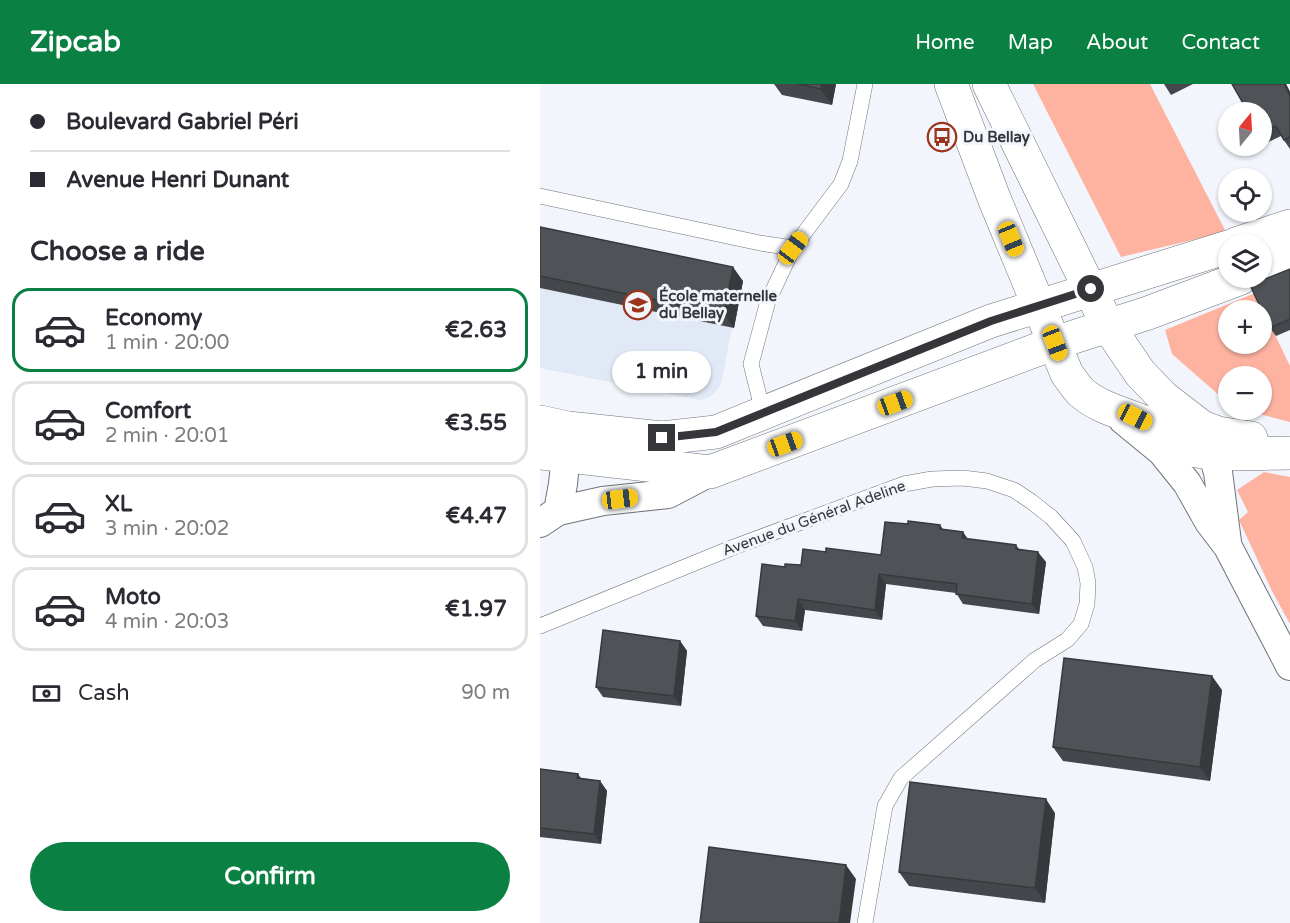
<!DOCTYPE html>
<html lang="en">
<head>
<meta charset="utf-8">
<style>
  :root { --surface:#fff; --page:#f7f7f7; --text:#2b2b33; --muted:#7c7c81; --line:#e1e1e2; --accent:#0b8043 }
  body { margin:0; font-family:"Varela Round",sans-serif; background:var(--page); color:var(--text); height:100vh; display:flex; flex-direction:column; font-size:22px; white-space:nowrap }
  * { box-sizing:border-box; margin:0 }
  p { font-size:20px; color:var(--muted) }
  .icon { flex:none; width:33px; height:33px; fill:none; stroke:currentColor; stroke-width:2; stroke-linecap:round; stroke-linejoin:round }
  .map { position:relative; flex:1; overflow:hidden }
  .details { display:flex; flex-direction:column; background:var(--surface); width:540px }
  .details>* { flex:none }
  .hud { display:grid; align-content:center; height:132px; padding:0 30px; background:var(--surface) }
  .needle { width:39px; rotate:18deg }
  .tools { position:absolute; left:678px; top:18px; display:grid; gap:12px }
  .tools a { display:grid; place-items:center; width:54px; height:54px; border-radius:50%; background:var(--surface); box-shadow:0 2px 4px #0004; font-size:30px }
  .end { position:absolute; width:27px; height:27px; margin:-14px; border:8px solid #353639; background:#fff; box-shadow:0 0 0 3px #fff }
  .from { border-radius:50% }
  .bubble { position:absolute; height:42px; border-radius:21px; background:var(--surface); box-shadow:0 2px 4px #0004; font-size:20px; font-weight:800; line-height:42px; text-align:center }
  .car { position:absolute; width:18px; height:36px; margin:-18px -9px; border-radius:8px; box-shadow:0 0 4px 2px #0007; background:linear-gradient(#f5c518 24%,#345 0 40%,#f5c518 0 76%,#345 0 86%,#f5c518 0) }
  .hud b { display:flex; align-items:center; gap:21px; height:57px; font-size:22px }
  .hud b+b { border-top:2px solid var(--line) }
  .hud i { width:15px; height:15px; background:var(--text) }
  ul { padding:0; list-style:none }
  li { display:flex; align-items:center; gap:18px; height:84px; margin:0 12px 9px; padding:0 18px; border:3px solid var(--line); border-radius:18px }
  li div { flex:1 }
  li b { display:block; font-size:22px }
  li em { font-style:normal; font-weight:800 }
  li.current { border-color:var(--accent) }
  li>.icon { width:54px; height:54px; stroke-width:1.5 }
  h2 { padding:0 30px; font-size:27px; line-height:72px }
  .pay { display:flex; align-items:center; gap:15px; height:66px; padding:0 30px; font-size:22px }
  .pay p { margin-inline-start:auto }
  .button { display:flex; gap:12px; margin-top:auto; padding:12px 30px }
  .button a { flex:1; height:69px; border-radius:36px; background:var(--accent); color:#fff; font-size:24px; font-weight:800; line-height:69px; text-align:center }
  header { display:flex; align-items:center; gap:36px; box-sizing:border-box; height:84px; padding:0 30px; background:var(--accent); color:#fff }
  header strong { font-size:28px }
  nav { display:flex; gap:33px; margin-inline-start:auto; font-size:21px }
  main { display:flex; flex:1; min-height:0 }
  .map>svg:first-child { display:block }
</style>
</head>
<body>
<header>
<strong>Zipcab</strong>
<nav><a>Home</a><a>Map</a><a>About</a><a>Contact</a></nav>
</header>
<main>
<section class="details">
<div class="hud">
<b><i class="from"></i>Boulevard Gabriel Péri</b>
<b><i></i>Avenue Henri Dunant</b>
</div>
<h2>Choose a ride</h2>
<ul>
<li class="current"><svg class="icon" aria-label="car" viewBox="0 0 24 24"><path d="M5 17H2v-5l4-1 3-4h7l3 4 3 1v5h-3M9 17h6M6 11h13"/><circle cx="7" cy="17" r="2"/><circle cx="17" cy="17" r="2"/></svg><div><b>Economy</b><p>1 min · 20:00</p></div><em>€2.63</em></li>
<li><svg class="icon" aria-label="car" viewBox="0 0 24 24"><path d="M5 17H2v-5l4-1 3-4h7l3 4 3 1v5h-3M9 17h6M6 11h13"/><circle cx="7" cy="17" r="2"/><circle cx="17" cy="17" r="2"/></svg><div><b>Comfort</b><p>2 min · 20:01</p></div><em>€3.55</em></li>
<li><svg class="icon" aria-label="car" viewBox="0 0 24 24"><path d="M5 17H2v-5l4-1 3-4h7l3 4 3 1v5h-3M9 17h6M6 11h13"/><circle cx="7" cy="17" r="2"/><circle cx="17" cy="17" r="2"/></svg><div><b>XL</b><p>3 min · 20:02</p></div><em>€4.47</em></li>
<li><svg class="icon" aria-label="car" viewBox="0 0 24 24"><path d="M5 17H2v-5l4-1 3-4h7l3 4 3 1v5h-3M9 17h6M6 11h13"/><circle cx="7" cy="17" r="2"/><circle cx="17" cy="17" r="2"/></svg><div><b>Moto</b><p>4 min · 20:03</p></div><em>€1.97</em></li>
</ul>
<div class="pay"><svg class="icon" aria-label="cash" viewBox="0 0 24 24"><path d="M3 7h18v10H3z"/><circle cx="12" cy="12" r="2"/></svg>Cash<p>90 m</p></div>
<div class="button"><a>Confirm</a></div>
</section>
<div class="map">
<svg width="750" height="839" viewBox="0 0 750 839">
  <rect width="100%" height="100%" fill="#f2f6fc"/>
  <!-- built -->
  <path fill="#e0e9f5" d="M0,155l201,42 -20,103 -5,7 -6,6 -10,3 -160,-32z"/>
  <!-- green -->
  <path fill="#feb3a1" fill-rule="evenodd" d="M493,0h117l76,148 -105,25z
    M715,209l35,73v56l-46,-12h18v-34h-34v27l-56,-49 -7,-24zM688,226h34v34h-34z
    M724,388l26,5v147l-18,-33 -33,-71 9,-8 -11,-22z"/>
  <g fill="none" stroke-linecap="round" stroke-linejoin="round">
    <!-- service casing -->
    <g stroke="#707479" stroke-width="16">
      <path id="service" d="M0,112l220,47 33,5
        M223,328l-12,-48 17,-63 25,-53 48,-64 9,-23 15,-77
        M0,542l194,-79 170,-63 28,-5 31,-1 24,3 27,9 18,12 19,15 22,24 12,26 3,16 -1,21 -6,20 -14,16 -32,20 -134,118 -16,28 -20,117"/>
    </g>
    <!-- minor casing -->
    <g stroke="#707479" stroke-width="30">
      <path id="minor" d="M583,336l39,32 25,31 22,39 19,25 62,119
        M666,350l12,38 9,70
        M18,427l5,-27 5,-51
        M0,439l18,-12 45,-10 65,-7 42,-22"/>
    </g>
    <!-- tertiary casing -->
    <g stroke="#707479" stroke-width="34">
      <path id="tertiary" d="M411,0l43,114 73,176c4,5 9,13 14,18 22,20 55,23 80,38 12,7 21,18 36,21 30,5 62,2 93,2
        M449,0l119,242 32,47 23,24 39,30 16,6 33,5"/>
    </g>
    <!-- secondary casing -->
    <g stroke="#707479" stroke-width="34">
      <path id="secondary" d="M696,160l54,-18
        M722,186l28,-11
        M0,338l28,6 94,10 54,-6 275,-111 237,-74
        M0,369l170,19 345,-129 93,-30 93,-35"/>
    </g>
    <!-- service -->
    <use href="#service" stroke="#fff" stroke-width="15"/>
    <!-- minor -->
    <use href="#minor" stroke="#fff" stroke-width="28"/>
    <!-- tertiary -->
    <use href="#tertiary" stroke="#fff" stroke-width="33"/>
    <!-- secondary -->
    <use href="#secondary" stroke="#fff" stroke-width="33"/>
  </g>
  <!-- wall -->
  <path fill="#44474b" d="M234,0h62l-4,21 -50,-10z
    M624,0h29l-22,11z
    M746,0l4,8v57l-9,-13 -15,7 -4,-7v-24z
    M0,143l203,54 -9,47 -194,-40z
    M750,185v61l-14,6 -6,-8z
    M368,440l32,1 3,4 20,3 4,7 49,6 3,4 27,13 -7,52 -76,-10 -7,-11 -70,-9 -4,36 -77,-10 -3,21 -39,-5 -7,-10 29,-49 16,-2 25,-13 55,3z
    M140,557l7,10 -6,55 -78,-9 -7,-10z
    M682,606l-12,91 -147,-20 -10,-14z
    M0,685l38,5 3,4 19,3 7,10 -6,53 -61,-7z
    M515,729l-10,90 -136,-17 -10,-14z"/>
  <!-- shaded-wall -->
  <path fill="#373a3d" d="M282,0h14l-4,21 -11,-16z
    M744,0h2l4,8v4z
    M193,183l10,14 -9,47 -10,-14z
    M423,448l7,10 -8,-4z
    M498,468l8,10 -7,52 -7,-10z
    M339,490l7,10 -4,36 -7,-10z
    M258,515l7,11 -3,21 -7,-10z
    M140,557l7,10 -6,55 -7,-10z
    M672,592l10,14 -12,91 -10,-14z
    M60,697l7,10 -6,53 -7,-10z
    M506,715l9,14 -10,90 -10,-15z
    M306,781l10,14 -6,44h-11z"/>
  <!-- building -->
  <path fill="#4f5357" stroke="#373a3d" stroke-width="1.5" d="M258,0h24l-1,5z
    M692,0h52l6,12v41l-6,3 -8,-14 -14,7v-21h-14z
    M0,143l193,40 -9,47 -184,-38z
    M750,185v50l-20,9 -20,-43z
    M368,437l32,4v4l23,3 -1,6 54,7v4l22,3 -6,52 -76,-10 1,-10 -78,-10 -4,36 -77,-11 -3,22 -39,-5 6,-52 23,3v-3l16,1 2,-16 23,3v-4l55,7 4,-33 23,2z
    M63,546l77,11 -6,55 -78,-9z
    M524,574l148,18 -12,91 -147,-20z
    M0,685l38,5 -1,4 23,3 -6,53 -54,-6z
    M370,698l136,17 -11,89 -136,-16z
    M169,763l137,18 -7,58h-139z"/>
  <g fill="none" stroke-linecap="round" stroke-linejoin="round">
    <!-- route -->
    <path stroke="#353639" stroke-width="8" d="M122,354l54,-6 275,-111 100,-32"/>
  </g>
  <!-- icons -->
  <defs>
    <g id="bus-ring" transform="scale(1.5)"><circle r="9.5" fill="#f2f6fc" stroke="#9c341c" stroke-width="1.5"/><path d="M-5-6H5V4H4V6H2V4H-2V6H-4V4H-5ZM-3.5-4V0h7V-4ZM-3.5 1.2v1.5H-2V1.2ZM2 1.2v1.5H3.5V1.2Z" fill="#9c341c"/></g>
    <g id="school-ring" transform="scale(1.5)"><circle r="9.5" fill="#f2f6fc" stroke="#9c341c" stroke-width="1.5"/><path d="M0-5L7-2L0 1L-7-2ZM-4 1L0 2.5L4 1V4Q0 6-4 4Z" fill="#9c341c"/></g>
  </defs>
  <g fill-rule="evenodd">
    <use href="#bus-ring" x="402" y="53"/>
    <use href="#school-ring" x="98" y="221"/>
  </g>
  <g text-anchor="middle" stroke-width="6" stroke-linejoin="round" paint-order="stroke">
    <!-- poi labels -->
    <g font-size="15" font-weight="bold" fill="#353639" stroke="#f2f6fc" text-anchor="start">
      <text x="423" y="58">Du Bellay</text>
      <text x="119" y="217">École maternelle<tspan x="119" dy="17">du Bellay</tspan></text>
    </g>
    <!-- street labels -->
    <g font-size="15" fill="#353639" stroke="#f2f6fc">
      <text transform="translate(274 434) rotate(-20)" y="5">Avenue du Général Adeline</text>
    </g>
  </g>
</svg>
<div class="tools">
<a><svg class="needle" viewBox="-14 -14 28 28"><path d="M0-13l5 13h-10z" fill="#e53935"/><path d="M0 13l5-13h-10z" fill="#7c7c81"/></svg></a>
<a><svg class="icon" aria-label="locate" viewBox="0 0 24 24"><circle cx="12" cy="12" r="6"/><path d="M12 2v4M12 18v4M2 12h4M18 12h4"/></svg></a>
<a><svg class="icon" aria-label="layers" viewBox="0 0 24 24"><path d="M12 4l9 5-9 5-9-5zM3 14l9 5 9-5"/></svg></a>
<a>+</a>
<a>−</a>
</div>
<i class="end from" style="left:551px;top:205px"></i>
<i class="end" style="left:122px;top:354px"></i>
<div class="bubble" style="left:72px;top:267px;width:99px">1 min</div>
<i class="car" style="left:471px;top:155px;rotate:158deg"></i>
<i class="car" style="left:253px;top:164px;rotate:37deg"></i>
<i class="car" style="left:515px;top:259px;rotate:159deg"></i>
<i class="car" style="left:355px;top:319px;rotate:70deg"></i>
<i class="car" style="left:595px;top:333px;rotate:116deg"></i>
<i class="car" style="left:245px;top:360px;rotate:70deg"></i>
<i class="car" style="left:80px;top:415px;rotate:83deg"></i>
</div>
</main>
</body>
</html>
